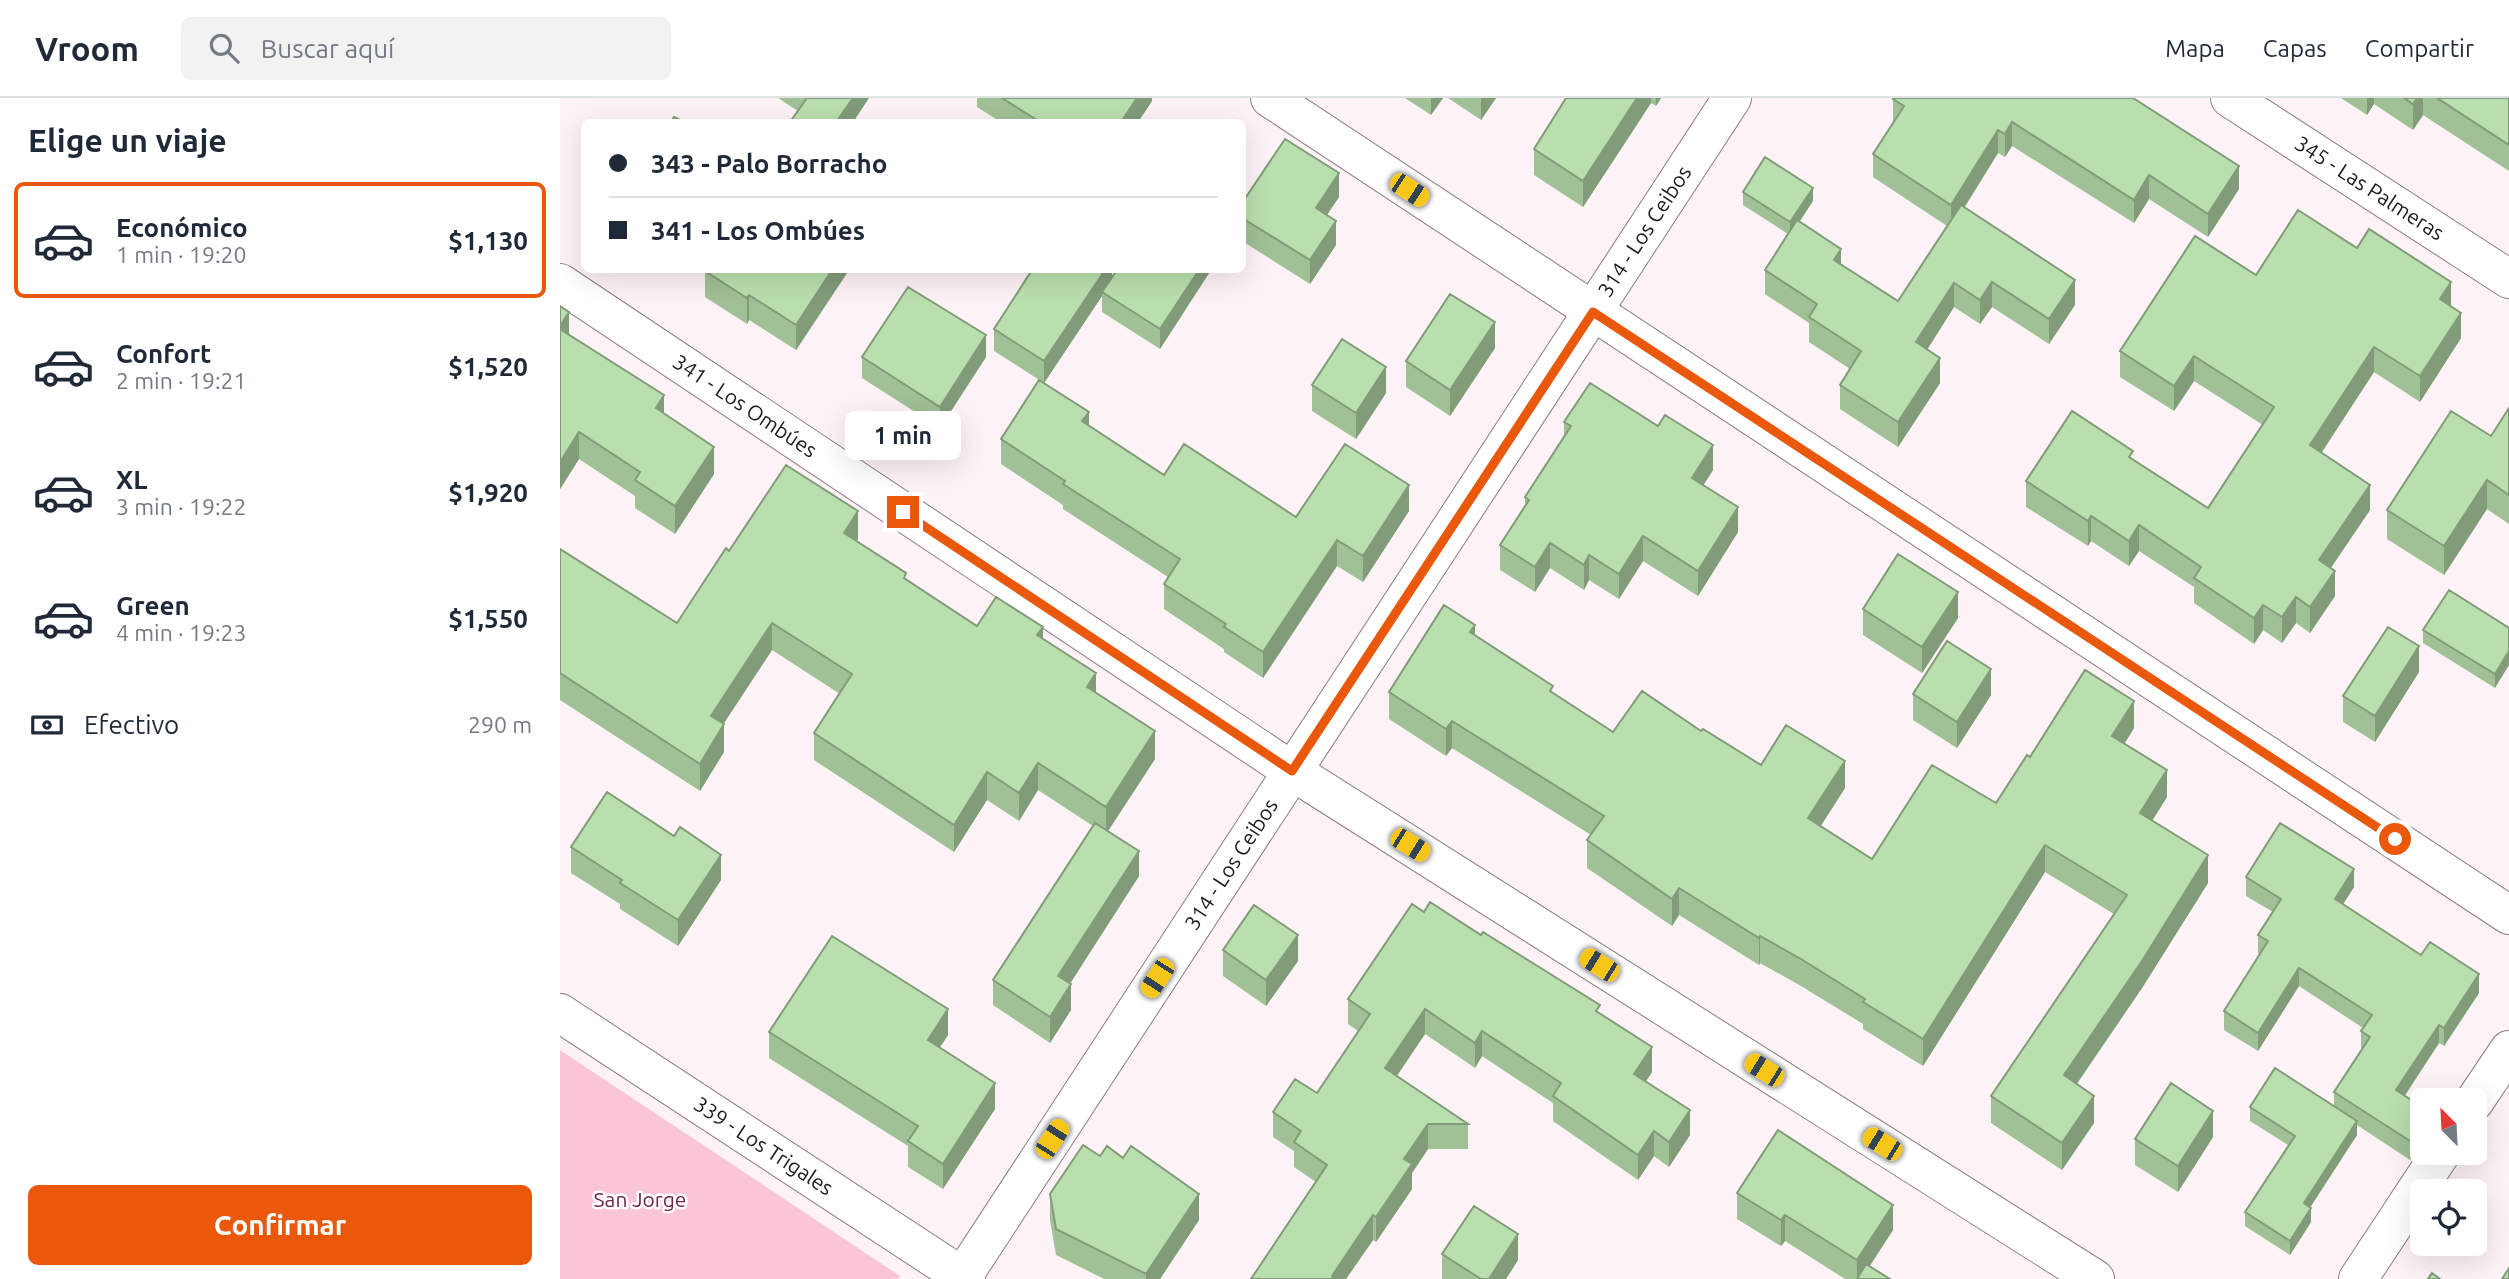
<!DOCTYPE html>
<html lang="es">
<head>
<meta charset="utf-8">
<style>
  :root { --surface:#fff; --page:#f2f2f3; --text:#1f2937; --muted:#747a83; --line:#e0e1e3; --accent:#ea580c }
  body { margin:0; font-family:Ubuntu,sans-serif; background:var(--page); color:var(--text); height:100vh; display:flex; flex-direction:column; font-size:26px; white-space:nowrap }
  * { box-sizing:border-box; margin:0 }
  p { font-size:23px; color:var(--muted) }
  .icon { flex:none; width:38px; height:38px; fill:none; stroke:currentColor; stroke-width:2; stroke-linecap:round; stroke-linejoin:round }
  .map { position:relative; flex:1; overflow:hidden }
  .drawer { display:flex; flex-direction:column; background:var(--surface); width:560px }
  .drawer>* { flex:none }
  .top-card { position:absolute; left:21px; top:21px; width:665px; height:154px; border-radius:10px; box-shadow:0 7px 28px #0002; display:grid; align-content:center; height:154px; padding:0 28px; background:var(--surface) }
  .needle { width:46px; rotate:336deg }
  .tools { position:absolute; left:1850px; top:990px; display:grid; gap:14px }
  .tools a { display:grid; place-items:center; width:77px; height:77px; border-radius:10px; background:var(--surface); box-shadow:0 7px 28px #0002; font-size:35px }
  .end { position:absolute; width:32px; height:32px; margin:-16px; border:9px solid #ea580c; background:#fff; box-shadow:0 0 0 4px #fff }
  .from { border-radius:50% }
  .bubble { position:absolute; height:49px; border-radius:10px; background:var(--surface); box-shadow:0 7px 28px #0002; font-size:23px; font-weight:700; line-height:49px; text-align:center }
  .car { position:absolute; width:21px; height:42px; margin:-21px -10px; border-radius:9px; box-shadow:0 0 5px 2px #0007; background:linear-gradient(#f5c518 24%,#345 0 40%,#f5c518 0 76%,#345 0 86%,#f5c518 0) }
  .top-card b { display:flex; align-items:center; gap:24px; height:66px; font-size:26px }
  .top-card b+b { border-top:2px solid var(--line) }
  .top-card i { width:18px; height:18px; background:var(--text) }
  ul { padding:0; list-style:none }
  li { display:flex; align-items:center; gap:21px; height:116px; margin:0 14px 10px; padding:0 14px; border:4px solid transparent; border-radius:10px }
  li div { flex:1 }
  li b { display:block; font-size:26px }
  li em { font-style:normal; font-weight:700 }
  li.current { border-color:var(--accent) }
  li>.icon { width:63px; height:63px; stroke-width:1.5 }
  h2 { padding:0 28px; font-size:32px; line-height:84px }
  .pay { display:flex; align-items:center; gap:18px; height:77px; padding:0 28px; font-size:26px }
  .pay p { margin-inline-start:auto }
  .cta { display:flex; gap:14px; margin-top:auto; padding:14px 28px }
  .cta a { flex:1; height:80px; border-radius:10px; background:var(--accent); color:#fff; font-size:28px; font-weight:700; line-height:80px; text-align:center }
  header { display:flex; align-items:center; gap:42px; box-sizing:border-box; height:98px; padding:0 35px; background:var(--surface); border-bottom:2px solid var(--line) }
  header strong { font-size:33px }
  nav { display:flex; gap:38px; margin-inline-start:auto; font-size:24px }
  .search { width:490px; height:63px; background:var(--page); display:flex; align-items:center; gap:18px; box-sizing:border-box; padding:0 24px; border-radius:10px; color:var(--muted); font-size:26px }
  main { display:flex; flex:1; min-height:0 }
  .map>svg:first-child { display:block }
</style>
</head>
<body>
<header>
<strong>Vroom</strong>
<div class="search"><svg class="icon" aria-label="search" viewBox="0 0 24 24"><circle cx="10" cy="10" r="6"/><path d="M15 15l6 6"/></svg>Buscar aquí</div>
<nav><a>Mapa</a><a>Capas</a><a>Compartir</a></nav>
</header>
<main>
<section class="drawer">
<h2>Elige un viaje</h2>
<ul>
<li class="current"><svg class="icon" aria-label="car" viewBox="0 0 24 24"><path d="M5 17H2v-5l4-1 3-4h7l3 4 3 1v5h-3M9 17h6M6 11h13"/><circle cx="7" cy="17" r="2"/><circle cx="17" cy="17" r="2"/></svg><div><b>Económico</b><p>1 min · 19:20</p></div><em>$1,130</em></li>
<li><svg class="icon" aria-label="car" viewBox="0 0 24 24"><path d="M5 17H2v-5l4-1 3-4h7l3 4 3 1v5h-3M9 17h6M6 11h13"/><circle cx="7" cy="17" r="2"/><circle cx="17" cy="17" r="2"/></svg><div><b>Confort</b><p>2 min · 19:21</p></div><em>$1,520</em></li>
<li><svg class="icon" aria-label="car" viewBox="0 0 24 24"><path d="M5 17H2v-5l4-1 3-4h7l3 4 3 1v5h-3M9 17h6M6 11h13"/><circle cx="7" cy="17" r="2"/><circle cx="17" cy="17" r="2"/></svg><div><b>XL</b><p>3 min · 19:22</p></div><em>$1,920</em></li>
<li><svg class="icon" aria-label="car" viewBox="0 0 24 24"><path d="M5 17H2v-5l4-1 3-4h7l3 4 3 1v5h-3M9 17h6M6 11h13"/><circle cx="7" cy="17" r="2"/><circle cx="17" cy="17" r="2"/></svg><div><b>Green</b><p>4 min · 19:23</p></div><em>$1,550</em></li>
</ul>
<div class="pay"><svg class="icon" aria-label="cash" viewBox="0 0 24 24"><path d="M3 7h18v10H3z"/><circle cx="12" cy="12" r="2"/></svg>Efectivo<p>290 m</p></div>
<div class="cta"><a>Confirmar</a></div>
</section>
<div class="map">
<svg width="1949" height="1181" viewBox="0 0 1949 1181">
  <rect width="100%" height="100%" fill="#fdf2f5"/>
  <!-- green -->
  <path fill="#fac5d6" d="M0,952l340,226 -2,3h-338z"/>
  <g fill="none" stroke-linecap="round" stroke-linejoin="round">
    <!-- street casing -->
    <g stroke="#8c7d81" stroke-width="40">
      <g id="street">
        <path d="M710,0l1239,817"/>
        <path id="s1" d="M1670,0l279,181"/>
        <path id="s2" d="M0,185l732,488 803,508"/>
        <path id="s3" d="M0,915l406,266"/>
        <path d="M1914,1004l35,-52"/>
        <path id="s4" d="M401,1181l771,-1181"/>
        <path d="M1798,1181l83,-126"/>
      </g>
    </g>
    <!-- street -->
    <use href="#street" stroke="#fff" stroke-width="38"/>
  </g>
  <!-- wall -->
  <path fill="#a0c096" d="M218,0h91l-16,24h-63l8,-11z
    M417,0h175v3l-14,21h-137l-24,-15z
    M845,0h38l-12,17z
    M888,0h48l-15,22z
    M1006,0h95l-5,8 -5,-3 -68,104 -49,-32v-26z
    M1573,0l106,91 -31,48 -59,-38 -15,24 -122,-77 -7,11 -7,-4 -33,54 110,98 -26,39 -57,-37 -12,17 -26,-17 -27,43 13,33 -42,64 -58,-38v-24l10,-16 -41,-27v-19l-44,-29v-24l23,-36 -45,-29v-13l70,9 -14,21 42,42 57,37 49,-75 -74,-49v-23l20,-31v-24z
    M1781,0h168v73l-86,-56 -10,15 -39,-26 -7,11z
    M682,96l4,4 93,-1 -12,18 9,30 -26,39 -68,-43z
    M1797,150l94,58 10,32 -41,64 -46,-30 -52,80 48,58 -39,58 4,28 -25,37 -14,-10 -14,20 -19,-13 -9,14 -60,-41v-16l-55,-36 -10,15 -38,-25 -3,5 -62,-39v-26l107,-21 75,48 55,-83 -69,-44 -20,30 -54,-34v-26l136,-76z
    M146,172h143l-53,80 -47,-30 -2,4 -42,-27v-26z
    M552,172v6l99,-6 -51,79 -58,-37v-16l-58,87 -50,-32v-22z
    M0,208l9,29 95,79 50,60 -39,60 -40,-26v-12l-56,-37 -19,30z
    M935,250l-45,68 -44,-29v-26z
    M302,259h124l-46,71 -78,-50z
    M752,287l74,8 -30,46 -44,-28z
    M1949,310v116l-22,-15 -43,66 -57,-36v-29l104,-74z
    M1004,324l149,48 -10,15 35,47 -40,64 -55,-35 -24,38 -30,-19 -5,10 -34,-22 -15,24 -35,-22v-25l25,-38v-10l39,-61z
    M529,328l75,49 132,42 113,-6 -46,71 -26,-16 -74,112 -39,-26v-3l-60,-40v-25l4,-7 -105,-68v-4l-62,-41v-25z
    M298,441l-2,2 50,39 71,46 66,13 53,54 59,66 -47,72 31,45 -69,108 1,26 -21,33 -57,-38v-25l100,-154 -55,-36 -19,31 -32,-21 -33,52 -140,-92v-27l26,-39 -68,-44 -49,74 1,28 -24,39 -140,-91v-151l117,74 52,-72z
    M1303,511l95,9 -36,55 -59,-38z
    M1949,530l-14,60 -72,-45v-13z
    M915,538l78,57 60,39 88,-1 60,34 84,23 -24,38 51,33 124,-56 34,-46 104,-29 -9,15 42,54 -15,24 56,62 -66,105 -65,96 17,39 -32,47 -71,-47v-27l123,-182 -69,-42 -122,194 -60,-37v-5l-62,-38 -41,-23 -1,2 -80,-50 -7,11 -85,-58v-28l4,-5 -139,-87 -6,8 -57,-37v-27z
    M1859,574l-44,70 -32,-20v-26z
    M1353,596l78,1 -34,53 -44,-28z
    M11,749l150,33 -43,66 -58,-37v-5l-49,-31z
    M1686,779l108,10 -11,17 136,89 -35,53 -5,-3 -34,53 17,11 -12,53 -53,-35v10l-47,72 1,15 -21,33 -45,-29v-14l43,-67 -38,-24v-14h84v-15l27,-42v-19l2,-3 -64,-42 -41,65 -34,-21v-19l36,-57 -2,-1v-18l15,-23 -27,-16z
    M864,814l176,101 52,59 -6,9 44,54 -21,32 -15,-11 -16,24 -85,-59v-18l-71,-47 -7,12 -50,-34 -28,42 71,48v25h-40l-16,24v16l-36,53 -3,-2 -27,39h-95l65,-97 -22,-15v-16l-21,-14v-25l44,-19 41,-62 -10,-7v-25z
    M663,852l75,11 -32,45 -43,-30z
    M209,934l179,3 -8,12 55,62 -52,80 -35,-22v-21l-139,-88z
    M1653,1039l-35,55 -43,-27v-26z
    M540,1058l23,2 76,62 -39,59h-56l-48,-24 -6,-35v-26z
    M1177,1095l156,37 -23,36 20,13h-45l-60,-38 -4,5 -44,-27z
    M882,1156l76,6 -12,19h-64z"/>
  <!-- shaded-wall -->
  <path fill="#829c7a" d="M293,0h16l-16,24h-16z
    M577,0h15v3l-14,21h-17z
    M871,0h12l-12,17z
    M921,0h15l-15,22z
    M1077,0h14v5l-68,104v-26z
    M1096,0h5l-5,8z
    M1807,0h7v6l-7,11z
    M1857,0h6v17l-10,15v-26z
    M1452,24v24l-7,11v-23z
    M1438,32v23l-47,75v-23z
    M1679,68v23l-31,48v-23z
    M779,75v24l-23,34v-23z
    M1589,77v24l-15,24v-23z
    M1253,90v13l-23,35v-14z
    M776,123v24l-26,39v-24z
    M1281,151v24l-7,-13z
    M272,172h17l-53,80v-25z
    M545,172h7v11l-10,11v4l-58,87v-22z
    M639,172h12l-51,79v-20z
    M1515,182v25l-26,39v-25z
    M1432,184v25l-12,17v-24z
    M1891,184v25l-11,-8z
    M1394,185v24l-38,60v-25z
    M189,197v25l-2,4v-26z
    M9,214v28l-9,14v-28z
    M1901,215v25l-41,64v-26z
    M935,224v26l-45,68v-26z
    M426,237v22l-46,71v-21z
    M1814,249v25l-64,98v-25z
    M1634,258v25l-20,30v-25z
    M1380,260v25l-42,64v-25z
    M826,269v26l-30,46v-26z
    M104,297v28l-8,-15z
    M529,314v26l-7,-17z
    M19,334v27l-19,30v-27z
    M1153,347v25l-21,33v-25z
    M154,349v27l-39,60v-28z
    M1927,382v29l-43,66v-29z
    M849,387v26l-46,71v-26z
    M1810,387v25l-51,75v-25z
    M1178,409v25l-40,64v-25z
    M298,413v28l-14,22v-28z
    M1531,418v25l-3,5v-25z
    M1579,427v26l-10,15v-25z
    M1083,438v25l-24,38v-25z
    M777,442v26l-74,112v-26z
    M990,445v25l-15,24v-25z
    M1029,457v25l-5,10v-25z
    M1775,473v25l-25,37v-26z
    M1398,494v26l-36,55v-26z
    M1736,499v26l-14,20v-26z
    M1703,507v25l-9,14v-26z
    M212,525v27l-61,93v-27z
    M915,527v27l-5,-20z
    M483,529v28l-6,-20z
    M1859,548v26l-44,70v-26z
    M1949,553v14l-14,23v-14z
    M1431,571v26l-34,53v-26z
    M536,575v28l-9,-14z
    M1574,603v27l-22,35v-27z
    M892,623v27l-6,8v-27z
    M164,626v28l-24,39v-27z
    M595,633v28l-49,75v-27z
    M1285,663v27l-37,57v-27z
    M478,665v27l-19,31v-28z
    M1607,672v27l-27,43v-27z
    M427,674v28l-33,52v-27z
    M1485,747v27l-122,194v-27z
    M579,753v25l-81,126v-26z
    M161,757v25l-43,66v-26z
    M1648,757v28l-66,105 -78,114v-27z
    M1794,771v18l-19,30v-18z
    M1119,790v27l-7,11v-27z
    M738,837v26l-32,45v-26z
    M1200,838v27l-1,2v-27z
    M1739,870v18l-41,65v-18z
    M1919,876v19l-35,53v-18z
    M511,886v26l-21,33v-26z
    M388,911v26l-20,30v-25z
    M865,911v25l-40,59v-25z
    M1879,927v18l-43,65v-18z
    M922,933v25l-7,12v-25z
    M1092,949v25l-18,27v-25z
    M435,985v26l-52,80v-25z
    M1534,998v27l-32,47v-27z
    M1130,1012v25l-21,32v-25z
    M1653,1013v26l-35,55v-26z
    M1797,1023v14l-53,82v-14z
    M868,1026v25l-16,24v16l-36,53v-25l28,-58z
    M1862,1026v18l-12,18v-19z
    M1094,1033v25l-16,24v-25z
    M639,1096v26l-39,59h-14v-5z
    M1333,1107v25l-32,49h-4v-19z
    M1751,1110v14l-21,33v-14z
    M813,1117v25l-27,39h-14v-3z
    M1225,1117v26l-4,5v-26z
    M958,1136v26l-12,19h-17z"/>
  <!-- building -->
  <path fill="#badfae" stroke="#829c7a" stroke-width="2" d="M247,0h46l-16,23 3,1h-50z
    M442,0h135l-16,24h-81z
    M1006,0h71l-54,83 -49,-32z
    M1334,0h239l106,68 -31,48 -59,-39 -15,25 -122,-78 -7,12 -7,-4 -47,75 -78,-51 31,-48 -11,-7z
    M1844,0h13l-4,6z
    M1877,0h72v47z
    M114,19l10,5h-13z
    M725,41l54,34 -23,35 20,13 -26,39 -68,-42v-15z
    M1205,59l48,31 -23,34 -47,-30z
    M1401,107l114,75 -26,39 -57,-37 -12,18 -26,-17 -38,59 24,16 -42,64 -58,-37 21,-34 -52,-34 8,-13 -52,-34 32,-50 44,29 -7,11 64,41z
    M1738,112l59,38 12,-19 82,53 -11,17 21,14 -41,63 -46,-29 -64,98 60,40 -51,75 16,11 -25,36 -14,-10 -14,20 -19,-12 -9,13 -60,-40 7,-11 -62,-42 -10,16 -38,-25 -3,5 -62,-40 46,-70 61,40 -4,6 79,51 66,-101 -80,-51 -20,30 -54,-35 75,-115 61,39z
    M146,172h126l-36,55 -47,-30 -2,3 -42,-27z
    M472,172h73l-61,91 -50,-32z
    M557,172h82l-39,59 -58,-37z
    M348,189l78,48 -46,72 -78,-50z
    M890,196l45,28 -45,68 -44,-29z
    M0,208l9,6 -9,14z
    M0,231l104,66 -8,13 58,39 -39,59 -40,-26 5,-8 -61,-40 -19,30z
    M782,241l44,28 -30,46 -44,-28z
    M479,282l50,32 -7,9 82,54 20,-31 112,73 49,-73 64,41 -46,71 -26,-16 -74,112 -39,-25 2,-3 -62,-40 16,-25 -117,-75 2,-3 -64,-42z
    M1030,285l68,43 7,-11 48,30 -21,33 46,29 -40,64 -55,-35 -24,38 -30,-19 -5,10 -34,-22 -15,24 -35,-22 29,-45 -4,-3 46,-71 -7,-4z
    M1949,310v87l-22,-15 -43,66 -57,-36 64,-99 40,25z
    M226,367l72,46 -14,22 62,40 -2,5 73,48 19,-29 47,30 -6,8 59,38 -9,14 68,44 -49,76 -68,-44 -19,30 -32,-21 -33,53 -140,-92 38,-59 -80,-51 -61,93 13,8 -24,40 -140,-91v-124l117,74 49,-75 3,3z
    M1338,456l60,38 -36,55 -59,-38z
    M1889,492l60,38v23l-14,23 -72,-44z
    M884,507l31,20 -5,7 83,54 -3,5 63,41 29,-41 59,40 2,-2 58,36 25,-40 59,36 -37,57 64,41 60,-94 64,38 31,-48 3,2 55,-87 49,31 -22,35 55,34 -27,43 68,42 -66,106 -78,114 30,21 -32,47 -71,-47 136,-201 -82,-50 -122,194 -60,-37 2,-3 -64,-40 -41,-23 -1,2 -80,-50 -7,11 -85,-59 17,-24 -152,-95 -6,8 -57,-37z
    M1828,529l31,19 -44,70 -32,-20z
    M1387,543l44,28 -34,53 -44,-28z
    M47,694l67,44 6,-9 41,28 -43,65 -58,-37 2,-3 -51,-33z
    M535,725l44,28 -81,125 13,8 -21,33 -57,-37z
    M1720,725l74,46 -19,30 86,56 9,-13 49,32 -35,54 -5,-3 -43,65 26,17v17l-12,17 -76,-49 36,-55 -9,-6 11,-16 -73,-47 -41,65 -34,-22 44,-70 -10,-6 23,-36 -35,-22z
    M870,804l51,33 2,-3 117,73 -4,6 56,36 -18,27 56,36 -21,32 -15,-11 -16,24 -85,-59 8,-13 -79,-52 -7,12 -50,-34 -40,59 83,56h-40l-24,35 8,5 -36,53 -3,-2 -41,61 4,3h-85l76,-114 -33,-23 7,-11 -28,-19 22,-33 22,14 53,-79 -22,-15 64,-95 12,8z
    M694,807l44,30 -32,45 -43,-30z
    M272,838l116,73 -20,31 67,43 -52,81 -35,-23 10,-15 -149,-94z
    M1715,970l82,53 -53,82 7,5 -21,33 -45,-29 50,-76 -45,-29z
    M1611,985l42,28 -35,55 -43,-27z
    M1218,1032l115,75 -36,55 -72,-45 -4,5 -44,-27z
    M523,1047l17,11 7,-10 16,12 8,-12 68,48 -53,80 -90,-45 -6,-35z
    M914,1108l44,28 -29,45h-8l-39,-25z
    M1306,1166l24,15h-33z
    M1949,1170v11h-7z
    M1872,1175l8,6h-12z"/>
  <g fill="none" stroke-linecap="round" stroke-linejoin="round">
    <!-- route -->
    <path stroke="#ea580c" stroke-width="9" d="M343,414l389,259 301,-459 802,527"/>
  </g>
  <g text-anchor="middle" stroke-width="5" stroke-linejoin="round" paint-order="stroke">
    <!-- street labels -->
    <g font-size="21" fill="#1e181a" stroke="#fff">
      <text dy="7" stroke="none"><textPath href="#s1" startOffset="166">345 - Las Palmeras</textPath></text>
      <text dy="7" stroke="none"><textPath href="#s4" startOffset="1251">314 - Los Ceibos</textPath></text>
      <text dy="7" stroke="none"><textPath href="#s2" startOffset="222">341 - Los Ombúes</textPath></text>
      <text dy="7" stroke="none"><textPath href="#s4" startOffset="495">314 - Los Ceibos</textPath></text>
      <text dy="7" stroke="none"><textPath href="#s3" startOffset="243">339 - Los Trigales</textPath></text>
    </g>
    <!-- park labels -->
    <g font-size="21" fill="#6f2745" stroke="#fff">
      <text x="80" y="1109">San Jorge</text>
    </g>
  </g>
</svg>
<div class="tools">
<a><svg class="needle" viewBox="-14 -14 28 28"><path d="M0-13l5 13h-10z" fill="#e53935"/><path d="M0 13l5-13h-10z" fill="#747a83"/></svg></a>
<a><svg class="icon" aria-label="locate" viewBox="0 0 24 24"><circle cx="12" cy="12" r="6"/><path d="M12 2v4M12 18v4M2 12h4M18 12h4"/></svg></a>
</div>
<i class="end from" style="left:1835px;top:741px"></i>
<i class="end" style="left:343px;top:414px"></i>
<div class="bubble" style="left:285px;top:313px;width:116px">1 min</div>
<i class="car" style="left:849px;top:92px;rotate:123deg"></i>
<i class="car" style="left:850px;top:747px;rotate:122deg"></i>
<i class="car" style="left:1039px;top:867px;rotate:302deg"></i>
<i class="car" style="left:597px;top:880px;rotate:213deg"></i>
<i class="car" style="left:1204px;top:972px;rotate:302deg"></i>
<i class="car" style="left:492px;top:1041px;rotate:33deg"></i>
<i class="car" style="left:1322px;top:1046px;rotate:302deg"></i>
<div class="top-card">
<b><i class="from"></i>343 - Palo Borracho</b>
<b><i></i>341 - Los Ombúes</b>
</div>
</div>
</main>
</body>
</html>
